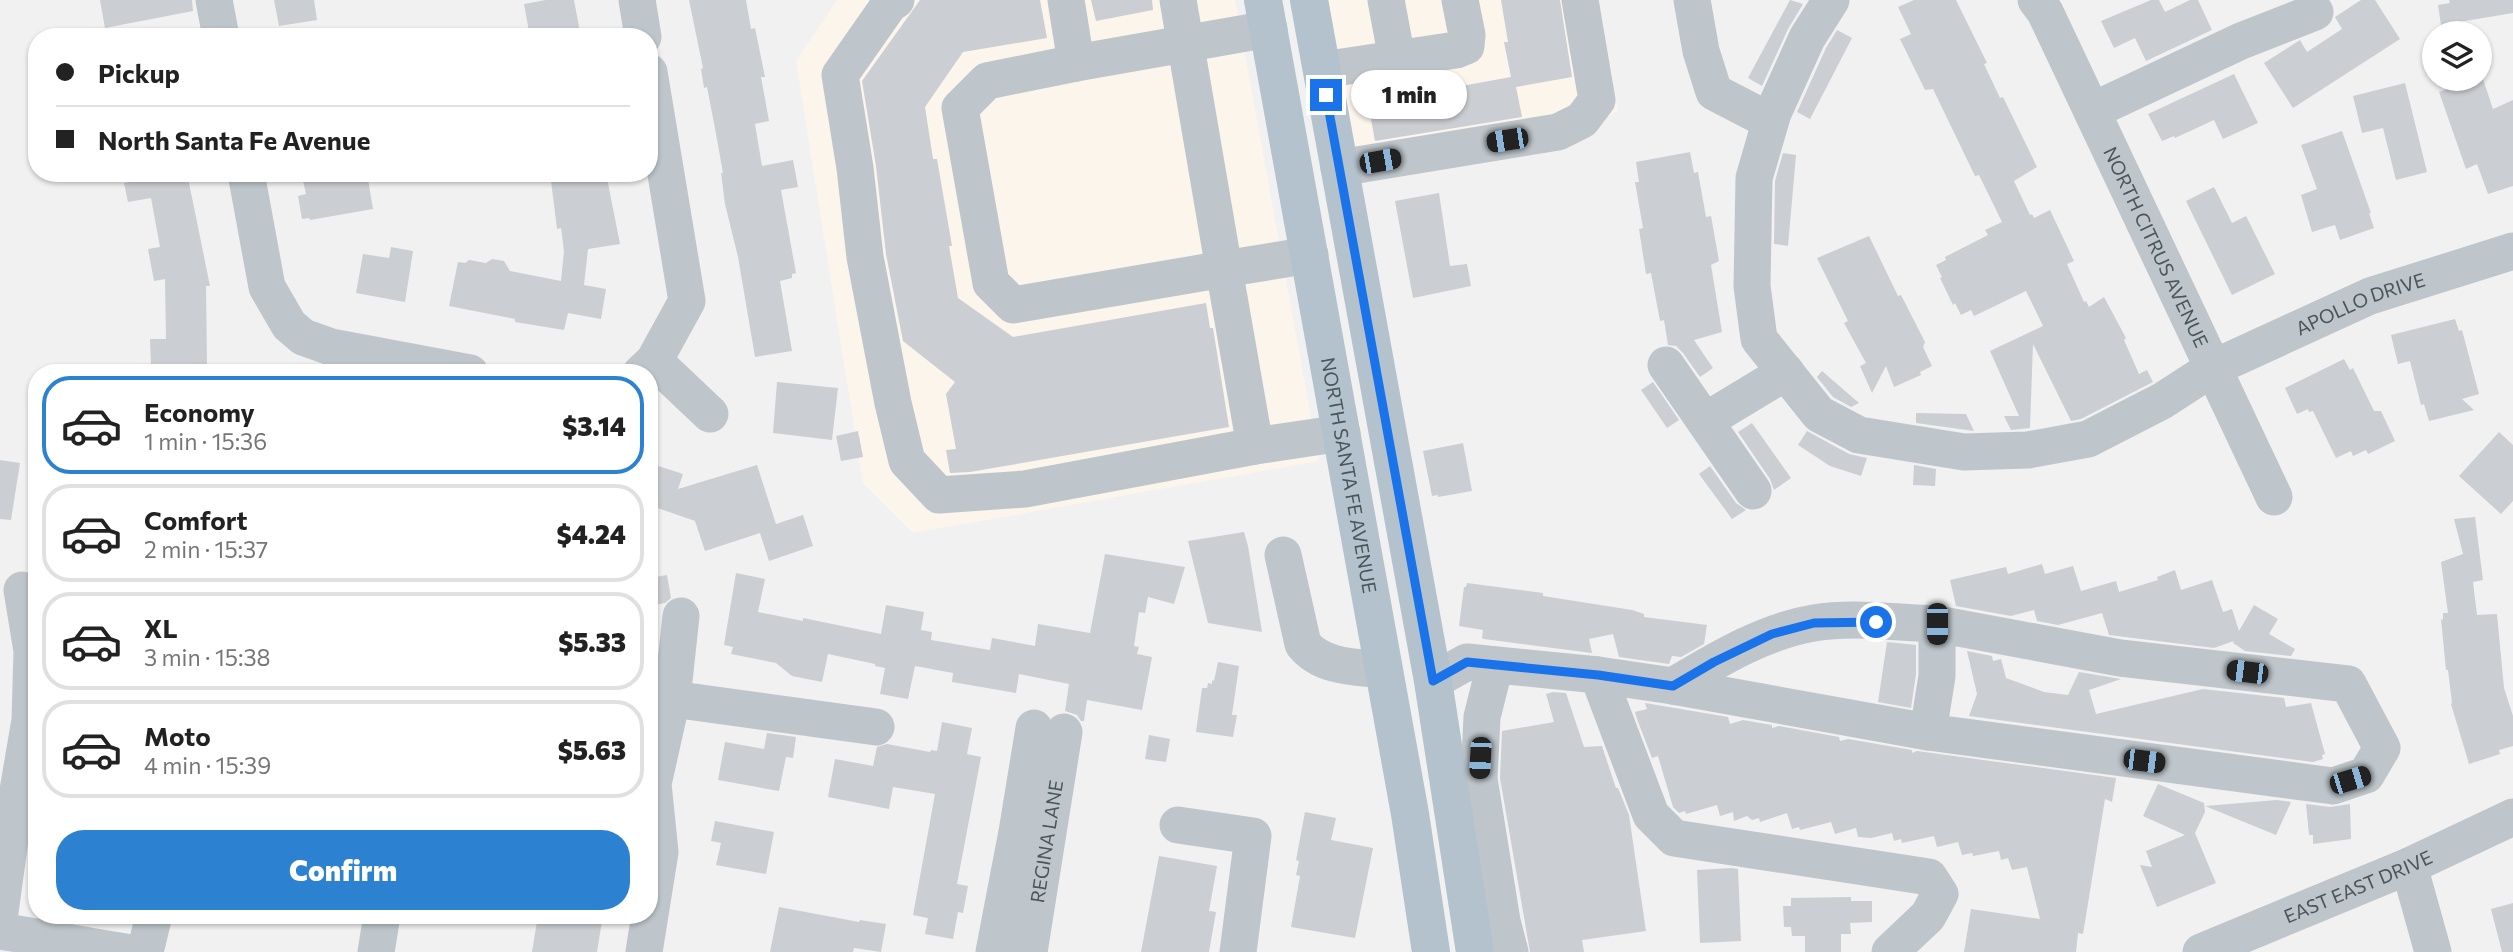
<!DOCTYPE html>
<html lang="en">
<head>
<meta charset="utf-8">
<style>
  :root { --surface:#fff; --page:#f2f2f2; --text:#222; --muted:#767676; --line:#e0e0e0; --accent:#2c82d1 }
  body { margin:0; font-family:Commissioner,sans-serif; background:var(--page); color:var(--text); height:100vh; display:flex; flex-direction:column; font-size:26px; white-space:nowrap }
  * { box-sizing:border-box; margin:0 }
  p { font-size:23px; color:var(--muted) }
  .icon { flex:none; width:38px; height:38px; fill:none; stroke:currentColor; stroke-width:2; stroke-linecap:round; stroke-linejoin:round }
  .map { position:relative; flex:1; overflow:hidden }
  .drawer { position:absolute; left:28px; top:364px; width:630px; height:560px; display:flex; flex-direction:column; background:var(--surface); border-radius:28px; box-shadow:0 2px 5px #0004 }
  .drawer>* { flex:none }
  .top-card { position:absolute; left:28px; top:28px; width:630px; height:154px; border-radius:28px; box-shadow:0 2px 5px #0004; display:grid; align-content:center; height:154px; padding:0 28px; background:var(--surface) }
  .tools { position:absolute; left:2422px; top:21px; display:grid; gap:14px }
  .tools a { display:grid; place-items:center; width:70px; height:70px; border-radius:50%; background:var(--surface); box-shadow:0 2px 5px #0004; font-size:35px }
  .end { position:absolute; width:32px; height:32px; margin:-16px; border:9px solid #1a73e8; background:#fff; box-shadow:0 0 0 4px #fff }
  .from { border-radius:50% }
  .bubble { position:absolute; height:49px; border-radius:24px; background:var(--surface); box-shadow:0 2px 5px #0004; font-size:23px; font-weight:800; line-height:49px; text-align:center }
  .car { position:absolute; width:21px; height:42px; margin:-21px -10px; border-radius:9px; box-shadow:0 0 5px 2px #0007; background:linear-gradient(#222 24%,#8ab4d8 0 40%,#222 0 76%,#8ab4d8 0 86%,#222 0) }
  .top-card b { display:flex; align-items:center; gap:24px; height:66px; font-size:26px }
  .top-card b+b { border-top:2px solid var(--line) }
  .top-card i { width:18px; height:18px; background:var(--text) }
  ul { padding:12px 0 0; list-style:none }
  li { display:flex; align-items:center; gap:21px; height:98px; margin:0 14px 10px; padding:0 14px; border:4px solid var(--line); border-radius:28px }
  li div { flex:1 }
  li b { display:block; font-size:26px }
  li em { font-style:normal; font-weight:800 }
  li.selected { border-color:var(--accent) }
  li>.icon { width:63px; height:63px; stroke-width:1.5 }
  .primary-button { display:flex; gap:14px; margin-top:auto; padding:14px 28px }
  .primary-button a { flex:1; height:80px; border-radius:28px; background:var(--accent); color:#fff; font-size:28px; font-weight:800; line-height:80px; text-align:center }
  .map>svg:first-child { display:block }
</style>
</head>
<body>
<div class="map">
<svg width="2513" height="952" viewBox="0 0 2513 952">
  <rect width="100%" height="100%" fill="#f2f1f1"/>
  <!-- commercial -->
  <path fill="#fbf5ec" d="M837,0h398l84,461 -406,72 -50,-50 -67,-422z
    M1328,0h271l19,110 -21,13 -237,50z"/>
  <!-- building -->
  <path fill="#cbced2" d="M100,0h92l1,11 -88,17z
    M274,0h40l3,20 -38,6z
    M546,0h28l7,37h-51l-6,-33z
    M689,0h57l5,29 4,-1 10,49h-4l8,44 -14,3 7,42 31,-6 5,27 -17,3 15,83 -4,1v4l-12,3 12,70 -37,6 -17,-100 -13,-53 -4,-31h2l-9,-50 -7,-36 -3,1 -3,-19 2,-1z
    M920,0h120l7,38 -84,14 -38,55 8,52h4l15,87h-3l9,52 55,39 193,-34 4,25h3l16,99 -259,45 -20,1 -4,-23 10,-1 -10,-55 9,-12 -52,-41 -17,-87 -10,-88 -14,-85z
    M1091,0h61l1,10 -57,11z
    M1501,0h59l12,77 -56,10 6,30 -147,24 -7,-38 143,-26 -7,-35h4z
    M1790,0l13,4 -15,25 -26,57 -14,-8z
    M1914,0h42l31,63 -3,1 16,34 3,-1 34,70 -23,14 16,34 2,-1 2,4 16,-8 24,51 -7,3 17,38 2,-1 3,6 15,-10 22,41 -2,2 15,34 8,-4 6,12 -72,37 -10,2 -38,-77 -3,84 -19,2 -7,-14h15l-29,-65 53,-25 -17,-35 -52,25 -3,-6 -10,5 -6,-12 -2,2 -13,-27 2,-1 -6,-12 10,-5 -1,-3 43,-22 -3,-5 17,-8 -23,-47 -4,1 -42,-87 -8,1 -25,-51 11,-5 -13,-27z
    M2151,0h8l6,12 25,-12h8l14,30 -66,31 -11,-23 -21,10 -13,-27z
    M2361,0h14l25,39 -107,69 -29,-45 36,-23 7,12 35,-23 -7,-12z
    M2449,0h64v13l-72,12 -3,-20 12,-2z
    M1837,30l15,8 -42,81 -13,-7 29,-64z
    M2234,74l24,49 -35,16 -9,-19 -39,18 -1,-2 -12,5 -14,-27z
    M2482,76l11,33 20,-9v86l-25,8 -11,-30 -11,5 -27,-77z
    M2405,83l22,89 -31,8 -13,-52 -21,5 -9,-37z
    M2342,131l29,82h-2l5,15 -34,12 -5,-15 -23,7 -11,-37 16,-6 -16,-44z
    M1690,152l4,21 4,-1 8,45 5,-1 8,45 -8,4 11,67 -28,8 19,28 -13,9 -17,-24 -7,-7 -8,-1 -4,-25 -4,1 -9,-48 -5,1 -7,-45 4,-1 -8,-46h4l-3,-20z
    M1783,153l13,2 -8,91 -14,-2 1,-63z
    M176,173h11l23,113h-4l1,78 -56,1 -1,-26h16l-1,-60 -11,2 -6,-32 12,-2 -9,-49 -23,4 -4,-19z
    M347,173h20l6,36 -63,11 -1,-2 -7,1 -4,-23 8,-2 -3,-13z
    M550,173h56l14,71 -32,5 -4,36 22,4 -5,30 -33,-6 -4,17 -49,-8v-3l-66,-13 9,-44 7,1 4,-3 17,3 6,-4 12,2 6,10 51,10 3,-30 -3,-23 -4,1z
    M2214,187l18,36 14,-7 29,58 -43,21 -46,-94z
    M1439,193l11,73 17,-2 4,22 -58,12 -18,-97z
    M1869,236l29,60 3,-1 24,47 -2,5 9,19 -12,6 1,3 -27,12 -8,-21 -14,27 -12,-27 6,-3 -22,-40 4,-2 -31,-63z
    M391,247l22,4 -8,51 -49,-9 7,-39 26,4z
    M2455,319l4,12 3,-1 17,64 -17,5 12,11 -45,11 -5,-17 -3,1 -11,-44 -12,3 -7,-29z
    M2344,359l6,11 3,-2 21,43h7l14,30 -27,13 -2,-4 -13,6 -2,-5 -15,7 -23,-47 -4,1 -1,-3 -11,5 -12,-26z
    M1822,371l37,32 -8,4 -18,-10 -16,-20z
    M777,382l61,6 -6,52 -59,-7z
    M1653,382l26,38 -12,8 -26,-38z
    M1916,413l50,1 8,17 -58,-8z
    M1752,423l39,55 -17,12 -4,-11 -32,-47z
    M858,431l5,26 -22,4 -5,-25z
    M1807,431l42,23 18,4 -6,18 -31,-10 -32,-21z
    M2499,432l14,13v56l-12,13 -42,-38z
    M1463,443l9,48 -34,6v-2l-6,1 -9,-45z
    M0,460l20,3 -9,57 -11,-1z
    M649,463l34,11 -5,15 79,-24 19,59 27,-9 10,31 -44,15 -9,-28 -55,18 -10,-30 -46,-16z
    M1914,465l22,4 -1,17 -22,-1z
    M1710,466l26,37 10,7 -14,9 -33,-45z
    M2475,517l8,63 -10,2 4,33 20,-1 7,74 9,28v30l-14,4 1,4 -31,10 -18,-60 1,-1 -4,-33h-2l-5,-51 2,1v-7h5l-7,-51 22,-8 -9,-35z
    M1244,532l4,14 14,86 -54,-9 -20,-82z
    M1105,554l80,13 -11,37 -26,-7 -3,16 -6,-1 -5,34 5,1 -2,7 15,3 -10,53 -55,-10 -3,21h-3l-4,-6 -12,-4 4,-27 -50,-10 -3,19 -64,-11 1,-9 -38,-7 -7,33 -28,-5 5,-26 -10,-2v-2l-47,-10 -6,28 -30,-6 -16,-13 -45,-9 2,-7 -9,-2 12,-72 29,6 -7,33 45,9v-3l78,16 5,-29 38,7 -3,18 11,2 -1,8 59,10 2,-12 43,8 3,-22 52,9z
    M2042,564l3,10 28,-8 8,25 35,-10 3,11 39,-12 -1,-3 18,-7 6,20 31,-10 11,32 9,-3 7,22 15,-26 24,14 -9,15 26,15 -4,7 -46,-5 -12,-8 1,-2 -20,7 -105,-13 -7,-22 -44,12 -21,-4 -3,-11 -23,6 -55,-10 -6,-26 56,-13 2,7z
    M667,575l4,23 -6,5 -16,3v-28z
    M1467,583l76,10v3l89,14 12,4v3l63,8 -3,19 -23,13 -9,-1 -3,8 -50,-7 -6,-23 -24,5 3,14 -108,-14 -2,-1 1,-8 -24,-4 5,-39h2z
    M1887,642l29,3v29l-5,34 -33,-6z
    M1967,651l25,5 1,5 8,-2 5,19 38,14 24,3 11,-23 42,7 -32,11 7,24 107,-25 81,9 2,9 25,-4 14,51 -3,1 1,4 -10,3 -344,-46 8,-22z
    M1218,662l21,4 -7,49h5l-4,22 -37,-5 6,-44h5l1,-5 4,1v-4l2,1z
    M1553,692l13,1 18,54 18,-1 14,42h2l11,27 17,116 -64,9 2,12h-54l-30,-174 2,-47 52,-9 -8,-28z
    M1645,703l83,14 2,7 13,-4 29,5v3l7,-2 60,11 1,4 8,-2 64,11v3l5,-2 199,27 -4,24 -7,-3 -22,135 -5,-1 -2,19h-112l7,-43 69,10 -13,-52 -15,3 -4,-12 -7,2 -2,-9 -26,5 -1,-3 -10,2 -4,-13 -21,5 -3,-11 -32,7 -1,-4 -7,2 -2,-8 -21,5 -13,-1 -2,-9 -21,6 -4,-12 -31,8 -1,-3 -7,2 -5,-16 -27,9 -1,-4 -7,2 -5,-4 -13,5 -1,-9 -13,4 -3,-11 -31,9 -1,-3 -6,2 -6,-6 -15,-51 -6,2 -15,-39 -2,-7 12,-3z
    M942,722l30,6 -5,26 14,3 -24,127 11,2 -5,27 -5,-1 -5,27 -28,-5 3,-16 -15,-3 22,-121 -42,-7 -4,22 -61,-12 7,-38 38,7 4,-19 10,-3 43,8 1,-2 6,1z
    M767,733l29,4 -3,21 -7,-1 -7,34 -61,-11 7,-38 39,7z
    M1149,735l21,4 -4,23 -21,-3z
    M2158,784l46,19 1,9 -10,21 21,50 -59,24 -17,-42 12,2 -6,-16 39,-16 -42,-19z
    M2277,800l14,2 -15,33 -71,-29z
    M2306,804l24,3 20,-3 1,35 -38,5v-9h-4z
    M1305,812l31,6 -5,22 42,8 -18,90 -64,-11 9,-51 -4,-1 3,-14 -3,-1z
    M715,821l59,11 -8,42 -50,-9 5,-22 -10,-2z
    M1159,856l58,10 -8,45 7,1 -7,40h-68z
    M1732,868l6,1 3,72 -41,2 -3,-73z
    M1851,897v4h21v21l-22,1 1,11h-10v18h-36v-16h-13l-1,-9h-7l-1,-21h8v-8z
    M2513,903v49h-11l-11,-43z
    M779,907l80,15 1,-2 26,4 -5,28 -27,-4 -1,4h-83z
    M538,915h65l-6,37h-65z"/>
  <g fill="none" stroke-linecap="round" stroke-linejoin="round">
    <!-- minor -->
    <g stroke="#bec6cb" stroke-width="37">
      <path d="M214,0l7,37"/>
      <path d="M637,0l6,37"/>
      <path d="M896,0l-7,5 -49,70 15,93 10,89 28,146 14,58 32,34 86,-6 230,-43"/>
      <path d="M1066,0l10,63 -89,18 -27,27 31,175 22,22 211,-36 31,177 87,-13"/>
      <path d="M1178,0l46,269 86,-14"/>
      <path d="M1386,0l11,59"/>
      <path d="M1692,0l9,51 13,41 56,29"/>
      <path id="s1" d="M1831,0l-24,38 -34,75 -19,65 -2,108 7,53 60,75 40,21 105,17 64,-2 60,-11 74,-38 51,-33 157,-72 143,-45"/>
      <path id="s2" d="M2036,0l9,12 229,485"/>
      <path d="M1076,63l193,-34"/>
      <path d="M1322,70l134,-20 10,-4 1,-11 -7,-35"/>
      <path d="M2092,111l149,-70 74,-29"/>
      <path d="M1339,168l219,-36 24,-12 15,-20 -17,-100"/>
      <path d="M246,173l21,114 22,38 14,12 28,10 139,26"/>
      <path d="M654,361l56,53"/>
      <path d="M1666,365l87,126"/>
      <path d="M641,373l13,-12 33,-60 -38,-229"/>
      <path d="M1705,421l81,-49"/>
      <path d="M1283,555l20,89c19,24 53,23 81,26"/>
      <path d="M1937,624l183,34 228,26 34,64 -16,27 -33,11 -405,-54 9,-56z"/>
      <path d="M1495,665l-13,52 -3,62 23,142 8,31"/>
      <path d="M1598,675l53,140 23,23 255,39 11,17 -12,22 -38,36"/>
      <path d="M1433,681l34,-19 131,13 75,11 255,46"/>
      <path d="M1673,686c44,-26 91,-55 141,-63 40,-7 83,0 123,1"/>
      <path d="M672,699l204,28"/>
      <path d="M1178,825l75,11 -15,116"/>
      <path d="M2409,866l24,86"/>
      <path d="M0,912l11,-80 19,-112 2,-69 -10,-61"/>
      <path d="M0,931l125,21"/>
      <path d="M145,952l9,-37"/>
      <path d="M376,952l6,-37"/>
      <path d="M644,952l16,-100 -7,-68 19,-85 9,-83"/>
      <path d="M994,952l23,-120 17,-104"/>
      <path id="s3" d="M1029,952l35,-220"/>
      <path id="s4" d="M2201,952l208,-86 104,-49"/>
    </g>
    <!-- major -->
    <g stroke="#b3c2cc" stroke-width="38">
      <path id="s5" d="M1263,0l147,814 21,138"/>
      <path d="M1309,0l124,681 42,271"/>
    </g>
  </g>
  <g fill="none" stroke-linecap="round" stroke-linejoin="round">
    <!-- route -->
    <path stroke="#1a73e8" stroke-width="9" d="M1326,95l107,586 34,-19 131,13 75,11 41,-24 58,-28 42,-11 62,-1"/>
  </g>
  <g text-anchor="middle" stroke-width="6" stroke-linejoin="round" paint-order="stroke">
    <!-- street labels -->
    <g font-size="19" fill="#4a555c" stroke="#fff">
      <text dy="7" stroke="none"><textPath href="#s2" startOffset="275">NORTH CITRUS AVENUE</textPath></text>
      <text dy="7" stroke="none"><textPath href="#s1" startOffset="1034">APOLLO DRIVE</textPath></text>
      <text dy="7" stroke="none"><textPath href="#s5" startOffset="483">NORTH SANTA FE AVENUE</textPath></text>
      <text dy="7" stroke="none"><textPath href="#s3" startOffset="112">REGINA LANE</textPath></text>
      <text dy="7" stroke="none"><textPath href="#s4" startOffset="170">EAST EAST DRIVE</textPath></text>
    </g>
  </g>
</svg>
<div class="tools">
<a><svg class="icon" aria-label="layers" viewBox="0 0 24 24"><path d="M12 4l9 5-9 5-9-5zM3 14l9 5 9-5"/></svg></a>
</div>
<i class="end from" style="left:1876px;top:622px"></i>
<i class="end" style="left:1326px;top:95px"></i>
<div class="bubble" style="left:1351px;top:70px;width:116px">1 min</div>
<i class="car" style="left:1507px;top:140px;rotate:261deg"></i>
<i class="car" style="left:1380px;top:161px;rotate:80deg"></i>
<i class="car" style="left:1937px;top:624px;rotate:180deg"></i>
<i class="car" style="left:2247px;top:672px;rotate:277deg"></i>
<i class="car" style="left:1480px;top:758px;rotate:183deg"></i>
<i class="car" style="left:2144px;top:761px;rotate:97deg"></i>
<i class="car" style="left:2350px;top:780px;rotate:73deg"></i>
<div class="top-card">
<b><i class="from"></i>Pickup</b>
<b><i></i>North Santa Fe Avenue</b>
</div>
<section class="drawer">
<ul>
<li class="selected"><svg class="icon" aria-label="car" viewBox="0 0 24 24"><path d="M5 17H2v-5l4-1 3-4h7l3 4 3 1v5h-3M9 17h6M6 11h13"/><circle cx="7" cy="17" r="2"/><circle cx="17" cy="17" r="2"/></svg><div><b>Economy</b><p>1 min · 15:36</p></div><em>$3.14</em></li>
<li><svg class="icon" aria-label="car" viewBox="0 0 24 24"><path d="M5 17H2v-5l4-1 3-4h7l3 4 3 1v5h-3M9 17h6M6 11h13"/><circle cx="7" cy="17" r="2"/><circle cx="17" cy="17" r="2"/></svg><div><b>Comfort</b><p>2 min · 15:37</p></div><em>$4.24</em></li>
<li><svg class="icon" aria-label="car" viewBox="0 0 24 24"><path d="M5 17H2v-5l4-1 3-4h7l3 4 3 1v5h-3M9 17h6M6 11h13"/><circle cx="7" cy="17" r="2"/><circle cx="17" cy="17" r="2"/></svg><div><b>XL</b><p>3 min · 15:38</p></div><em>$5.33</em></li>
<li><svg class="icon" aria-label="car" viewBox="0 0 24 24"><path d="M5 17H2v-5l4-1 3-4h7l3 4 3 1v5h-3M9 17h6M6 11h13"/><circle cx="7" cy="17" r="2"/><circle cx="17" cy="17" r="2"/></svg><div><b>Moto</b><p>4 min · 15:39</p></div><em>$5.63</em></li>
</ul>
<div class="primary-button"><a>Confirm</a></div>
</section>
</div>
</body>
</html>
